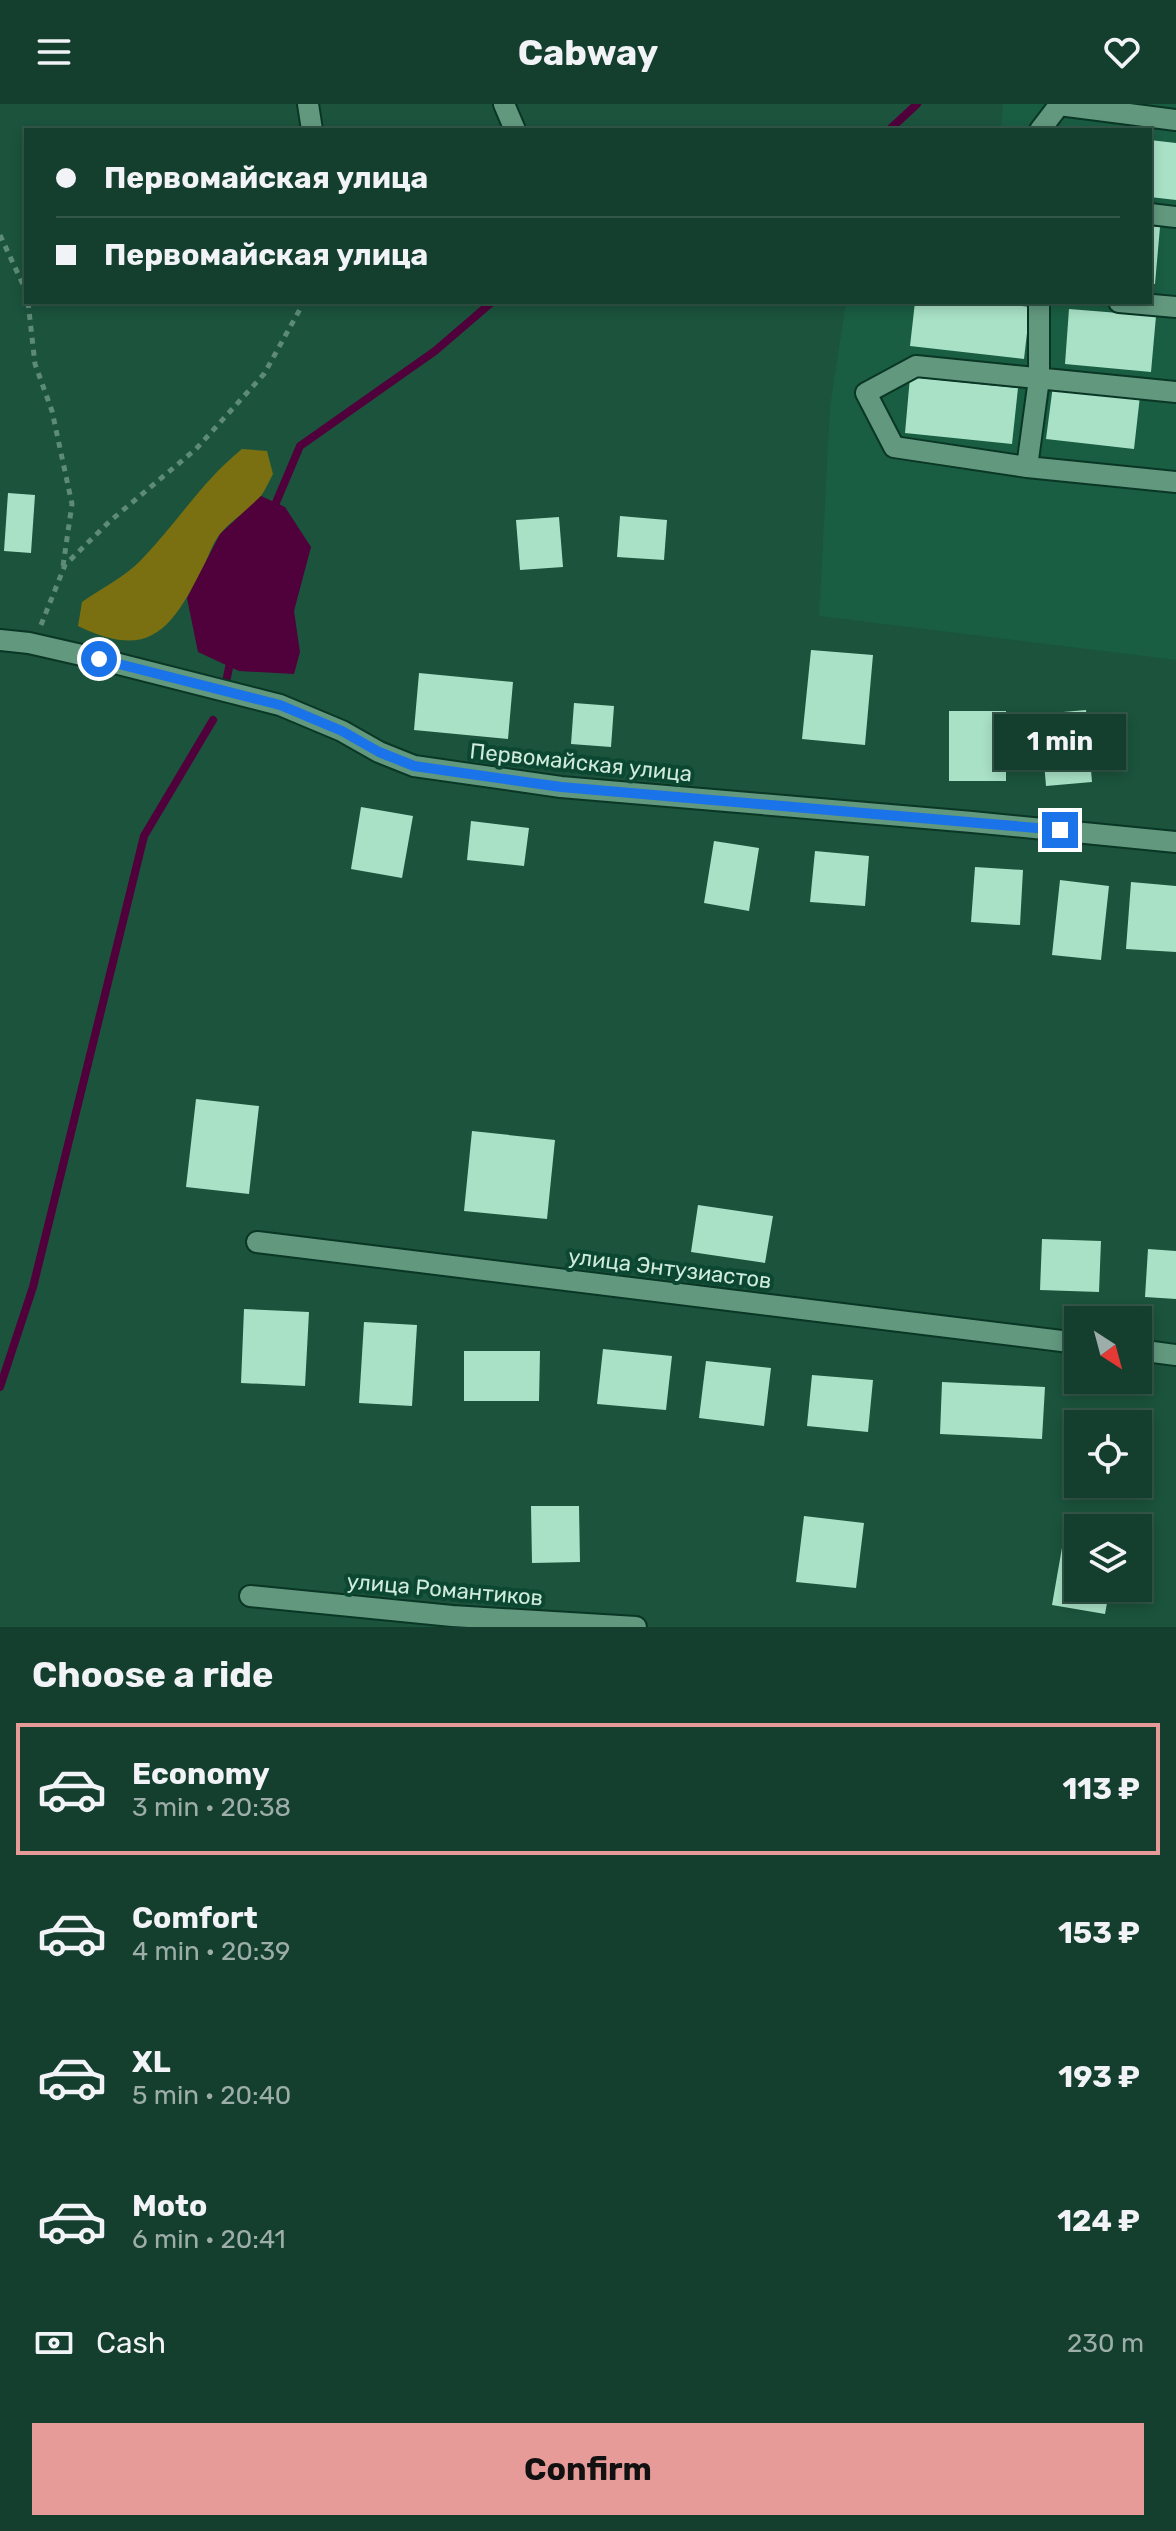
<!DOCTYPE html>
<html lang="en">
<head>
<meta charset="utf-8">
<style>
  :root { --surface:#143e2d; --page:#1d4535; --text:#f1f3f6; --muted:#9daeaa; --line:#335749; --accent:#e69b98 }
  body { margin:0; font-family:Rubik,sans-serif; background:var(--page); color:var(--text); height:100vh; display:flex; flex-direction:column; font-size:30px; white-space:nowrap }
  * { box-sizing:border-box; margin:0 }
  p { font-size:26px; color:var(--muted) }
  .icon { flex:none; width:44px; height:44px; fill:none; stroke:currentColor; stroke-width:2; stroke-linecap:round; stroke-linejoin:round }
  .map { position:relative; height:1523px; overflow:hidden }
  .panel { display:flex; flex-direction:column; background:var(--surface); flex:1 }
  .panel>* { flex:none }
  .hud { position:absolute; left:24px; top:24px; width:1128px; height:176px; border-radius:0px; box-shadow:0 4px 12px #0003,0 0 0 2px var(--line); display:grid; align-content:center; height:176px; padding:0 32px; background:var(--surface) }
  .needle { width:52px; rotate:144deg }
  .fabs { position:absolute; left:1064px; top:1202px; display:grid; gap:16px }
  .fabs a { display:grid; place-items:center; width:88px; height:88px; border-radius:0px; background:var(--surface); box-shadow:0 4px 12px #0003,0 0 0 2px var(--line); font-size:40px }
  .end { position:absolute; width:36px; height:36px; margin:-18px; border:10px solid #1a73e8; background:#fff; box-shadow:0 0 0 4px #fff }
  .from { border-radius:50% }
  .bubble { position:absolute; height:56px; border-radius:0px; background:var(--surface); box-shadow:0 4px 12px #0003,0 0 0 2px var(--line); font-size:26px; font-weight:700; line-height:56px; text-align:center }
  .hud b { display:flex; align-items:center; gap:28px; height:76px; font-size:30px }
  .hud b+b { border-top:2px solid var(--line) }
  .hud i { width:20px; height:20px; background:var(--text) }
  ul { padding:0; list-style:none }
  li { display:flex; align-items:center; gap:24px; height:132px; margin:0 16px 12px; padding:0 16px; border:4px solid transparent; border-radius:0px }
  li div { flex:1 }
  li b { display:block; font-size:30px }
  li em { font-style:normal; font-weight:700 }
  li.current { border-color:var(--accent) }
  li>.icon { width:72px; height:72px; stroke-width:1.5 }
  h2 { padding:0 32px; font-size:36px; line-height:96px }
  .pay { display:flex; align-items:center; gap:20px; height:88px; padding:0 32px; font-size:30px }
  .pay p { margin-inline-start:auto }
  .action { display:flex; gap:16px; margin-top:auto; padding:16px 32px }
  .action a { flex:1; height:92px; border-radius:0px; background:var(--accent); color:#111; font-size:32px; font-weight:700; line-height:92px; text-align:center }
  header { display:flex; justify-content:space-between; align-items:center; height:104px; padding:0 32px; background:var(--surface); font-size:36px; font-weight:700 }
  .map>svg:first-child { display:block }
</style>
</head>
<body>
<header><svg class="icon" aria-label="menu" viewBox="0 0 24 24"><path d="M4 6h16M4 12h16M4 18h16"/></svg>Cabway<svg class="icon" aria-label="heart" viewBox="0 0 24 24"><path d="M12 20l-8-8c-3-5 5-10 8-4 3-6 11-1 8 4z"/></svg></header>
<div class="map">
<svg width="1176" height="1523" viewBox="0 0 1176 1523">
  <rect width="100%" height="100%" fill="#1b533c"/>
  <!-- built -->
  <path fill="#195d42" d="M1003,0h173v556l-357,-44 11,-210 16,-104h304v-172h-149z"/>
  <!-- green -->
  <path fill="#7a7011" d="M242,345l25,2 6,23c-4,7 -7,15 -12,22 -11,14 -29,23 -40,37 -8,9 -12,22 -17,33 -32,61 -52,96 -126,60l4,-24c20,-14 44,-26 60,-43 35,-36 60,-78 100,-110z"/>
  <!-- water -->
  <path fill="#50003b" d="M261,392l24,11 26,40 -17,64 6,41 -6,22 -55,-3 -41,-19 -11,-54 33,-64z"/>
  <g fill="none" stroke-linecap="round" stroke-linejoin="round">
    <!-- stream -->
    <path stroke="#50003b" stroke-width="8" d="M889,26l28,-26
      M272,408l28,-66 135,-95 57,-49
      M226,578l5,-24
      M0,1283l33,-100 111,-451 69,-116"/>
  </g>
  <!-- building -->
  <path fill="#a8e1c5" d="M1150,36l26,3v57l-26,-3z
    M1150,122l10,1 -5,57h-5z
    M915,198h76l39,5 -6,52 -114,-13z
    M1069,205l87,7 -5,56 -86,-8z
    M910,273l108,11 -6,56 -107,-11z
    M1053,281l87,11 -6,53 -88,-10z
    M8,389l27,2 -4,58 -27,-2z
    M620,412l47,4 -3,40 -47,-3z
    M559,413l4,50 -43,3 -4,-50z
    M811,546l62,5 -8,90 -63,-6z
    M419,569l94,9 -5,57 -94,-9z
    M574,599l40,3 -3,41 -40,-3z
    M1086,606l6,72 -46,4 -6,-72z
    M949,607h57v70h-57z
    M361,703l52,9 -11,62 -51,-9z
    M471,717l58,7 -5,38 -57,-6z
    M714,737l45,7 -10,63 -45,-8z
    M815,747l54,5 -4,50 -55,-4z
    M975,763l48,3 -3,55 -49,-3z
    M1060,776l49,6 -8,74 -49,-5z
    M1131,778l45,4v66l-50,-3z
    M196,995l63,7 -10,88 -63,-7z
    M472,1027l83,9 -8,79 -83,-8z
    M698,1101l75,11 -8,47 -74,-11z
    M1042,1135l59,2 -2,51 -59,-2z
    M1148,1145l28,2v48l-31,-2z
    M244,1205l65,3 -4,74 -64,-3z
    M364,1218l53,3 -5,81 -53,-3z
    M603,1245l69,7 -6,54 -69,-6z
    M464,1247h76l-1,50h-75z
    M706,1257l65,7 -7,58 -65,-8z
    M812,1271l61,5 -5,52 -61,-6z
    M942,1278l103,5 -3,52 -102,-5z
    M531,1402h48l1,56 -48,1z
    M804,1412l60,7 -8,65 -60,-6z
    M1063,1438l15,3v43h60v-34l12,2 -7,41 -34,-5 -4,22 -53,-9z"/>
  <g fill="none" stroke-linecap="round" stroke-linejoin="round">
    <!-- minor casing -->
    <g stroke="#0a3625" stroke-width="24">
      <path id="minor" d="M308,0l4,26
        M504,0l11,26
        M1059,1l117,15
        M1040,26l20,-26
        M1150,110l26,3
        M1119,198l57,5
        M1176,288l-260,-26 -50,27 28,54 133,20 149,15
        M1027,363l12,-88v-77
        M0,536l29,3 70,16 181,46 62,26 37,21 35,14 147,21 411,35 204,20
        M257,1138l821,101
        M1138,1246l38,5
        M250,1492l202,20 184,11"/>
    </g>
    <!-- path -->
    <path stroke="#5d8b77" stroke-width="5" stroke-dasharray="6 6" stroke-linecap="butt" d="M0,131l26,56
      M28,198l7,62 17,47 20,93 -9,62
      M41,521l24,-60 45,-44 86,-72 68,-75 40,-72"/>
    <!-- minor -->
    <use href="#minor" stroke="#61987e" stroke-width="20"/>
  </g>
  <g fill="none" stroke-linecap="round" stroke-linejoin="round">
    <!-- route -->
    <path stroke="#1a73e8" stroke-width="10" d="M99,555l181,46 62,26 37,21 35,14 147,21 499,43"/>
  </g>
  <g text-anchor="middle" stroke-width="8" stroke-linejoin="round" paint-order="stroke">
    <!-- street labels -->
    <g font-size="22" fill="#cfebdc" stroke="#0c4831">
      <text transform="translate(581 658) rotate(6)" y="8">Первомайская улица</text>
      <text transform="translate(670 1164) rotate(7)" y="8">улица Энтузиастов</text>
      <text transform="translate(445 1485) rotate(5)" y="8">улица Романтиков</text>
    </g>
  </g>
</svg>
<div class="fabs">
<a><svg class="needle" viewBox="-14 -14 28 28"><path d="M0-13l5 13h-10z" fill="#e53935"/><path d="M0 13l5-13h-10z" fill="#9daeaa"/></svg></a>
<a><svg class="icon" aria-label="locate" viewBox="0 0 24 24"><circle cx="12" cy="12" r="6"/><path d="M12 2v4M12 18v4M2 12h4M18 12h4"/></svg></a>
<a><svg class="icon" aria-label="layers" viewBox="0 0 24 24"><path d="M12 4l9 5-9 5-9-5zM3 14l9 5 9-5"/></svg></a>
</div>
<i class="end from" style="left:99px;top:555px"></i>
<i class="end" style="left:1060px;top:726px"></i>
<div class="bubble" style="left:994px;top:610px;width:132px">1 min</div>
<div class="hud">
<b><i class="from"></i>Первомайская улица</b>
<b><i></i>Первомайская улица</b>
</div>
</div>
<section class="panel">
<h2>Choose a ride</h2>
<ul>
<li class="current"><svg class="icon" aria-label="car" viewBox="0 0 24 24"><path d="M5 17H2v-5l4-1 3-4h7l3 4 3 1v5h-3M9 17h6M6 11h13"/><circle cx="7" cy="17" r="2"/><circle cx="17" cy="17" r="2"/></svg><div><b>Economy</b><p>3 min · 20:38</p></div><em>113 ₽</em></li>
<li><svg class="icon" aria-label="car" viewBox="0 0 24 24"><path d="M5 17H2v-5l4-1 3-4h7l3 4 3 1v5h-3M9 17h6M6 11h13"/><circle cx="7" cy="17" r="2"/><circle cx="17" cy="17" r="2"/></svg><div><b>Comfort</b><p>4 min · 20:39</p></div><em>153 ₽</em></li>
<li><svg class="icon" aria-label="car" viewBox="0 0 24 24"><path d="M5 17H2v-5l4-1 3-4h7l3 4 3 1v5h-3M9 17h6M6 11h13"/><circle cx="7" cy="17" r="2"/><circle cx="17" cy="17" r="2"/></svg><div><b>XL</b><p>5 min · 20:40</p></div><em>193 ₽</em></li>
<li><svg class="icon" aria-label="car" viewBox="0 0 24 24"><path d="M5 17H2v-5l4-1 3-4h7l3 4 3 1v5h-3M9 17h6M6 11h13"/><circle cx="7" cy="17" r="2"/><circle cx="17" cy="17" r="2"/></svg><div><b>Moto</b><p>6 min · 20:41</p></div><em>124 ₽</em></li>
</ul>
<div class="pay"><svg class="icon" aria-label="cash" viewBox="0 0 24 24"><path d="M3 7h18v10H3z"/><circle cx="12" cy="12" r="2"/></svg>Cash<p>230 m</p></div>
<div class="action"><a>Confirm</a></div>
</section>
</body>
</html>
